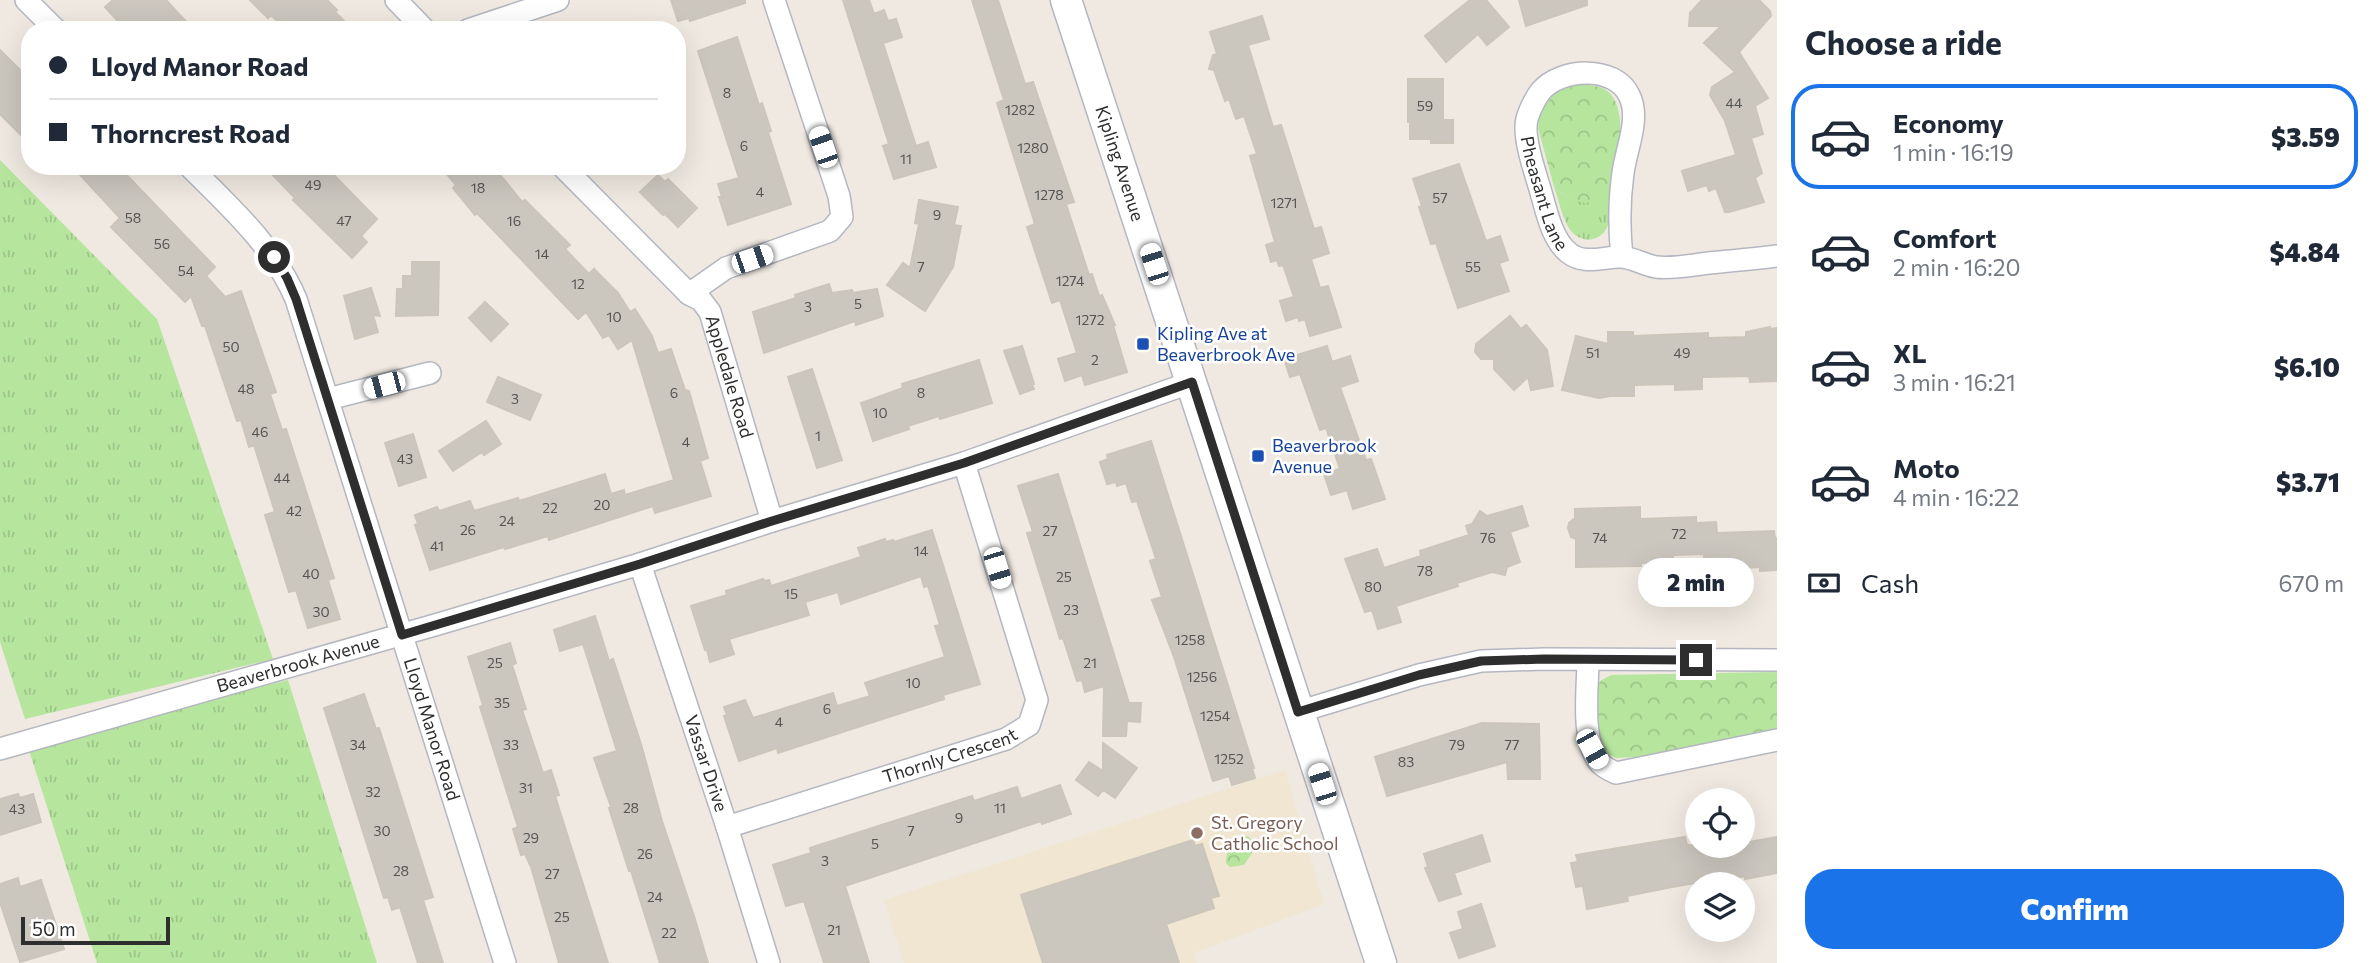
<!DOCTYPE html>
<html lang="en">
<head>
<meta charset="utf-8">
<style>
  :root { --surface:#fff; --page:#f6f6f7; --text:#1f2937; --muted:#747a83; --line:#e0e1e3; --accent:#1a73e8 }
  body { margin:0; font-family:Commissioner,sans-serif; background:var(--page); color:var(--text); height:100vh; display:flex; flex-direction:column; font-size:26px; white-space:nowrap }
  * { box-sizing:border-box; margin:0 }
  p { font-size:23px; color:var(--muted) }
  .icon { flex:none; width:38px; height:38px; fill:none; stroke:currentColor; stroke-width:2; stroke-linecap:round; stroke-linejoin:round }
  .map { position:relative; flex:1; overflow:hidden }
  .panel { display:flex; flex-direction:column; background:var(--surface); width:595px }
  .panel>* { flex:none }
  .hud { position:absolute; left:21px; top:21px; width:665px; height:154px; border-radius:28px; box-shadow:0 7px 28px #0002; display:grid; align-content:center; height:154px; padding:0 28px; background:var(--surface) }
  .fabs { position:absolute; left:1685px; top:788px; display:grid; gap:14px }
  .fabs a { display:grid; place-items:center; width:70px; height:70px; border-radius:50%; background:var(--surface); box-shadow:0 7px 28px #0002; font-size:35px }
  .scale { position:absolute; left:21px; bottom:18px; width:149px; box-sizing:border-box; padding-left:7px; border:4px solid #2e2e2e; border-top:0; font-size:19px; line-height:24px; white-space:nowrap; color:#2e2e2e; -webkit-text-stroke:5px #fff; paint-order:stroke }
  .end { position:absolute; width:32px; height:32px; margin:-16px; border:9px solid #2e2e2e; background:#fff; box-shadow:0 0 0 4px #fff }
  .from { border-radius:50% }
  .bubble { position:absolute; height:49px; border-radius:24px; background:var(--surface); box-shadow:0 7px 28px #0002; font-size:23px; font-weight:800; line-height:49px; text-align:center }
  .car { position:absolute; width:21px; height:42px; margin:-21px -10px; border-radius:9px; box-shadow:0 0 5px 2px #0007; background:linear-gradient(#fff 24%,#345 0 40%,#fff 0 76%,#345 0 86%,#fff 0) }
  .hud b { display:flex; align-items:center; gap:24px; height:66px; font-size:26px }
  .hud b+b { border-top:2px solid var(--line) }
  .hud i { width:18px; height:18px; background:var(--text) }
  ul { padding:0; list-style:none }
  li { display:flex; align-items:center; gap:21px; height:105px; margin:0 14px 10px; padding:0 14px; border:4px solid transparent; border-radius:28px }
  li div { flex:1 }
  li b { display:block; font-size:26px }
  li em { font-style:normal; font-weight:800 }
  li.current { border-color:var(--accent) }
  li>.icon { width:63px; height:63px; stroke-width:1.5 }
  h2 { padding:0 28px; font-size:32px; line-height:84px }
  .pay { display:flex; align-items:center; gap:18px; height:77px; padding:0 28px; font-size:26px }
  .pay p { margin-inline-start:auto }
  .cta { display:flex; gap:14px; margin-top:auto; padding:14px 28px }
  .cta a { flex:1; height:80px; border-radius:28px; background:var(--accent); color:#fff; font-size:28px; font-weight:800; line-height:80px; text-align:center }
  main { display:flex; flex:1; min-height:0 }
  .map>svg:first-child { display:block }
</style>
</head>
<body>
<main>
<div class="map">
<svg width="1777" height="963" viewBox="0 0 1777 963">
  <defs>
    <pattern id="grass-tufts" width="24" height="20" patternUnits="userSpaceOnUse" patternTransform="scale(1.75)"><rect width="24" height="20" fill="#b6e59e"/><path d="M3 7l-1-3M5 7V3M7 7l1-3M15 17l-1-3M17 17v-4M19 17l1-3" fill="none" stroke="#9dc588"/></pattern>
    <pattern id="forest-crowns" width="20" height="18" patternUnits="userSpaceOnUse" patternTransform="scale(1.75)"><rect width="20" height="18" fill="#b6e59e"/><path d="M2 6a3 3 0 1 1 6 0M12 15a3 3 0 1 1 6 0" fill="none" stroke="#9dc588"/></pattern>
  </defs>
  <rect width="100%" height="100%" fill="#efe9e1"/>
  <!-- education -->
  <path fill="#f0e6d1" d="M1285,770l39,134 -130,49 3,10h-293l-20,-63z"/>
  <!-- grass -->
  <path fill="url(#grass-tufts)" d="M0,160l157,159 116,340 -248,60 -25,-77z
    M1554,187l16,12 42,-7c-1,17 1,42 -19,47 -7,2 -15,-1 -20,-6 -10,-10 -14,-33 -19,-46z
    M288,680l89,283h-280l-70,-219z"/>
  <!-- forest -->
  <path fill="url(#forest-crowns)" d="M1579,84c9,1 19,1 27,6 25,17 11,77 6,102l-10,8 -17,3 -15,-4 -16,-12 -16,-59 2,-17 16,-19z
    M1777,672v57l-139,28 -22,1 -16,-8 -4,-59 4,-10 11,-6z
    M1243,835l6,2 3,5v11l-8,12 -14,2 -4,-4c0,-12 5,-24 17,-28z"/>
  <!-- building -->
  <path fill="#cbc7bf" stroke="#cbc5ba" stroke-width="2" d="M113,0h53l28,30h-68l-21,-23z
    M250,0h77l10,10 -2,2 18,18h-67l-15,-15 -3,3z
    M671,0h74v3l-55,18 -1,-3 -11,3z
    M843,0h26l5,14 10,-4 4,11 8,-2 6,18 -19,6 33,103 12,-4 8,25 -42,12 -11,-33 6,-2z
    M972,0h26l27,84 8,-2 41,120 -8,2 23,71 3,-1 7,22 3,-1 13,30h-2l14,47 -42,13 -3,-10 -17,6 -7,-22 19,-6 -17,-53 -8,3 -25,-76 8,-3 -38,-121 7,-3z
    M1470,0h16l23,27 -22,18 -9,-11 -32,28 -21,-26z
    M1519,0h68v5l-61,21z
    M1702,0h57l11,11 1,5 -32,36 29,46 -13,8 8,28 -12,4 11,35 -7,5 9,24 -35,10h-4l-9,-24 -7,3 -2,-6 -19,6 -6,-20 54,-16 -11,-34 -15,-26 2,-8 23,-15 -31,-29 17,-17h-32l1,-13z
    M1262,16l7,23 -21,6 25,82 8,-2 33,104 7,-2 8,26 -18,6 9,29 8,-2 13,41 -31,9 -5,-17 -6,2 -1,-4 -12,4 -6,-20 14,-4 -11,-32 -4,1 -2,-6 -6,2 -5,-17 9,-3 -25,-86 7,-2 -13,-38 -8,3 -7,-20 -4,2 -11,-31 -5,-1 4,-14 4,-1 -7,-22z
    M737,37l22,68 3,-2 9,28 -3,1 23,72 -63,21 -9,-28h3l-4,-13 21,-6 -41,-127z
    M0,50l30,30v64l-30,-30z
    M1408,79h35v41h10v23h-22v-4h-21v-17h-2z
    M1459,164l27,77 14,-5 8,24 -9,3 10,28 -51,17 -22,-65 -5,1 -12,-37 3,-1 -9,-27z
    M72,166h46l97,101 -9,9 19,21 16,-6 35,101 -6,2 12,36 4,-1 48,149 -6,2 12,39 -32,9 -12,-38 -7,2 -24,-77 10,-3 -21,-67 -5,2 -8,-27 -4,1 -32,-95h-3l-11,-30 -6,6 -74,-75 9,-9z
    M264,166h61l52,53 -16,17 6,6 -15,16 -59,-58 2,-2z
    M440,166h53l29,36 3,-2 45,45 -5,4 24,25 5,-5 24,24 12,19 5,-3 17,27 6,17 13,-4 14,41 4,1 19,67 -8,3 11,35 -56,17 -2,-7 -104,34 -1,-4 -43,13 -1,-2 -74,23 -15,-45 3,-1 -3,-9 22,-8 2,4 31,-10 4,10 44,-13 1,3 86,-27 6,20 13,-4 1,5 49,-15 -42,-140 -14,9 -9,-14 -6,3 -17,-26 -8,7 -101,-106 -2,2 -22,-27 3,-3z
    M658,175l7,7 3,-3 29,29 -19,19 -13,-13 -2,1 -23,-23z
    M919,200l39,7 -4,18 7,1 -8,41 -28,44 -38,-26 16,-22 7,5 9,-44 -4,-1z
    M412,262h27l-1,53 -42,1 1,-27h6v-13h9z
    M829,284l3,9 20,-3 1,3 24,-4 6,27 -27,9 -1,-4 -91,32 -11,-41 43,-14 -1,-3z
    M371,288l9,28 -7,-1 5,17 -23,7 -11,-43z
    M485,302l23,22 -17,17 -22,-23z
    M1510,316l11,13 5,-4 21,25 6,36 -22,4 -3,-13 -14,13 -20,-21v-10h-13l-6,-7 1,-8z
    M1770,327v2l7,-1v53l-27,1 -1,-6 -47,1v12l-27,1v-6l-41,1v11h-24l-11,2 -37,-8 14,-54 32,8v-12h25v4l75,-3v5l38,-1v-5z
    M1022,346l12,38 -2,1 2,4 -14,5 -16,-43z
    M1327,346l5,16 18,-6 8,25 -18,6 26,73 5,-1 14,40 -32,10 -6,-19 -16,5 -7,-21 16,-5 -14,-41 -6,2 -20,-56 -10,3 -6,-18z
    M979,360l13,43 -52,16 -1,-3 -31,10 1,3 -36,12 -12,-38 42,-15 -1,-4z
    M812,369l30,91 -25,8 -29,-91z
    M498,377l43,18 -11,25 -43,-18z
    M486,421l15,23 -17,11 -2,-3 -29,19 -14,-20z
    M413,434l13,43 -27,9 -14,-43z
    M1151,441l103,327h-2l3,10 -23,7 -3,-9 -16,5 -39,-124 -22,-57 10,-3 -12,-36 6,-2 -19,-58 -5,1 -6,-19 -9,3 -1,-4 -9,2 -7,-22 8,-3 -1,-4z
    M1058,474l71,229h12l-1,19 -13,-1 -1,15h-23l1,-50 -19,6 -3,-12 -5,1 -14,-43 -3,1 -33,-106 6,-1 -15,-46z
    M1522,506l6,20 -18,6 10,30 -13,5 -2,8 -13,-3 -35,11 1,3 -62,20 5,16 -23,7 -6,-19 -7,2 -20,-53 32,-10 7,19 37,-12 -1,-5 49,-16 -3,-9 6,-2 8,-13 7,5z
    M1640,507v12l56,-2v6l20,-1 1,11 57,-2 1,7h2v32l-17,1v-4l-31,2v6l-25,1v-22l-31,1v7l-32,1v3l-65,1v-28l-5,-2 -3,-9 1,-5 6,-5v-9z
    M932,530l48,154 -37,11 1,4 -166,54 -1,-5 -38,13 -15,-45 3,-1 -3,-8 21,-7 8,18 80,-25 4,13 33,-10 -5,-13 80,-26 -10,-31 5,-1 -12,-39 -4,1 -3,-11 -80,28 -3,-12 -33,10 4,13 -80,24 5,15 -24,8 -3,-12h-2l-14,-44 36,-11 -1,-4 37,-12 1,2 5,-1 2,6 90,-29 -3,-9 27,-9 1,3 7,-2 1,2z
    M595,616l14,45 4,-2 28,85 21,77 32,95 14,47h-48l-29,-92h-2l-20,-63 2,-1 -17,-49 23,-7 -34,-107 -23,7 -6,-21z
    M510,643l6,20 -4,2 14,44 -4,1 21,63 8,-3 8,25 -4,1 53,167h-49l-28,-96 -6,-13 -4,1 -8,-26 5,-2 -38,-120 3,-2 -15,-48z
    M364,694l12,35 3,-1 54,169 -10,3 20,63h-25l-18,-56 -8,3 -4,-13 -4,1 -60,-190z
    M1482,723l57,1 1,55h-32l-1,-17 -120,34 -12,-39z
    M1103,743l34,25 -22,30 -12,-8 -5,6 -22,-16 13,-18 14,9z
    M1060,785l11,29 -29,10 -1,-3 -196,65 24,77h-45l-20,-62 -18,5 -13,-41 38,-12 -1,-5 162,-52 2,5 43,-14 4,12z
    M18,794l2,4 13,-4 8,28 -41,13v-36z
    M1482,835l8,26 -36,12 7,21 -22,7 -14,-33 3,-1 -4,-13z
    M1685,837l2,8h56v-2l34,-6v36l-32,6v-3l-33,7v-3l-40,7 -45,9 1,5 -41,8 -4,-23 -7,1 -5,-24 7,-1 -2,-7z
    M1193,840l2,6 7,-2 17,52 -8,2 3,10 -48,16 13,39h-136l-22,-68z
    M18,878l2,9 21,-7 23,69 -44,13 -20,-60v-18z
    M1481,904l14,42 -36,12 -9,-25 13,-4 -5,-17z"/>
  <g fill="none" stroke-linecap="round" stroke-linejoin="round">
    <!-- minor casing -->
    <g stroke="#b4b7c1" stroke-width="24">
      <g id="minor">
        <path d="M26,0l30,30"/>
        <path d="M396,0l29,30"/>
        <path d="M468,30l90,-30"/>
        <path id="s1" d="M189,166c41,41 84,79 107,133l209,664"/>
        <path id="s2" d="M562,166l127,128 12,6 9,12 62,209"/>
        <path id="s3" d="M1622,257c-3,-28 -3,-56 1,-84 3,-24 18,-55 6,-78 -14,-30 -69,-27 -88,-4 -5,6 -12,20 -14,28 -5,19 10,58 15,77 5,18 11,45 27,57 15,12 34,4 51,4 12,0 24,8 36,10 17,2 35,-2 53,-4 22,-2 45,-4 68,-7"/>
        <path d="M689,294l37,-26 104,-37 12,-14 -3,-21 -65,-196"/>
        <path d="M328,399l102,-26"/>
        <path id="s4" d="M640,564l87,263 42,136"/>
        <path d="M1588,660c0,28 -8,83 13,104 4,4 11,7 15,9l161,-33"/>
        <path d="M1298,712l121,-37 62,-14 63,-2 233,1"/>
        <path id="s5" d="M0,749l435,-124 205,-61 132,-43 192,-58 228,-81"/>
        <path id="s6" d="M727,827l279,-88 23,-14 8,-25 -73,-237"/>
      </g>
    </g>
    <!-- secondary casing -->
    <g stroke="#b4b7c1" stroke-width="33">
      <g id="secondary">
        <path id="s7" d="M1066,0l315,963"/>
      </g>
    </g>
    <!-- minor -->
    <use href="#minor" stroke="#fff" stroke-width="21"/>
    <!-- secondary -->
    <use href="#secondary" stroke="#fff" stroke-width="30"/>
  </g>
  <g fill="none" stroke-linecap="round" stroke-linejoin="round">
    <!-- route -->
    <path stroke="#2e2e2e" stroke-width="9" d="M274,257l13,21 9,21 106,336 238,-71 132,-43 192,-58 228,-81 106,330 121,-37 62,-14 63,-2 152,1"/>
  </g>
  <!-- markers -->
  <g fill="#1a4fb4" stroke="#fff" stroke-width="2.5">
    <rect x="1136" y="337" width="14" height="14" rx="3.5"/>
    <rect x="1251" y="449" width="14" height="14" rx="3.5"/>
  </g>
  <circle fill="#8d6e63" stroke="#fff" stroke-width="2.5" cx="1197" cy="833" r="7"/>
  <g text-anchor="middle" stroke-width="5" stroke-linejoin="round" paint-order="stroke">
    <!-- number labels -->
    <g font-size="14" fill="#555452">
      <text x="727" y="98">8</text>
      <text x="1734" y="108">44</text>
      <text x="1425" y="111">59</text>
      <text x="1020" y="115">1282</text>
      <text x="744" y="151">6</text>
      <text x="1033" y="153">1280</text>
      <text x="906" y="164">11</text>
      <text x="313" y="190">49</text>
      <text x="478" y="193">18</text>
      <text x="760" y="197">4</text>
      <text x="1049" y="200">1278</text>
      <text x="1440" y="203">57</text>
      <text x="1284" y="208">1271</text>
      <text x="937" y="220">9</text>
      <text x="133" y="223">58</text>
      <text x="344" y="226">47</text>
      <text x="514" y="226">16</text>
      <text x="162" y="249">56</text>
      <text x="542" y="259">14</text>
      <text x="921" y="272">7</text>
      <text x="1473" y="272">55</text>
      <text x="186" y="276">54</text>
      <text x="1070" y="286">1274</text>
      <text x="578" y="289">12</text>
      <text x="858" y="309">5</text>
      <text x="808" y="312">3</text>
      <text x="614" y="322">10</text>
      <text x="1090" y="325">1272</text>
      <text x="231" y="352">50</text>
      <text x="1593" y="358">51</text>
      <text x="1682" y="358">49</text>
      <text x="1095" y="365">2</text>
      <text x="246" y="394">48</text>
      <text x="674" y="398">6</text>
      <text x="921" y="398">8</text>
      <text x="515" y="404">3</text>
      <text x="880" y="418">10</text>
      <text x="260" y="437">46</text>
      <text x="818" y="441">1</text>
      <text x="686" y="447">4</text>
      <text x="405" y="464">43</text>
      <text x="282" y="483">44</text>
      <text x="602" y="510">20</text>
      <text x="550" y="513">22</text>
      <text x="294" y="516">42</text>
      <text x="507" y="526">24</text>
      <text x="468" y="535">26</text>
      <text x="1050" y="536">27</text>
      <text x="1679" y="539">72</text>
      <text x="1488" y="543">76</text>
      <text x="1600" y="543">74</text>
      <text x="437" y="551">41</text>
      <text x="921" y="556">14</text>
      <text x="1425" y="576">78</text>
      <text x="311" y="579">40</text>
      <text x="1064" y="582">25</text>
      <text x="1373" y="592">80</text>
      <text x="791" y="599">15</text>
      <text x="1071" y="615">23</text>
      <text x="321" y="617">30</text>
      <text x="1190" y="645">1258</text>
      <text x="495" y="668">25</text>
      <text x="1090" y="668">21</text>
      <text x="1202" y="682">1256</text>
      <text x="913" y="688">10</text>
      <text x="502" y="708">35</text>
      <text x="827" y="714">6</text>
      <text x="1215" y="721">1254</text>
      <text x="779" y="727">4</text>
      <text x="358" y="750">34</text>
      <text x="511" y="750">33</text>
      <text x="1457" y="750">79</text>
      <text x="1512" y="750">77</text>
      <text x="1229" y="764">1252</text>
      <text x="1406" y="767">83</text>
      <text x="526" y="793">31</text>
      <text x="373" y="797">32</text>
      <text x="631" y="813">28</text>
      <text x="1000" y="813">11</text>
      <text x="17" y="814">43</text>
      <text x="959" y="823">9</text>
      <text x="382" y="836">30</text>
      <text x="911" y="836">7</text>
      <text x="531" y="843">29</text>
      <text x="875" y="849">5</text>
      <text x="645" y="859">26</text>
      <text x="825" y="866">3</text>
      <text x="401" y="876">28</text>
      <text x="552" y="879">27</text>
      <text x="655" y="902">24</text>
      <text x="562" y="922">25</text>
      <text x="834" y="935">21</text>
      <text x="669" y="938">22</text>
    </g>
    <!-- street labels -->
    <g font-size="18" fill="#2e2e2e" stroke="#fff">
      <text dy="6" stroke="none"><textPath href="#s7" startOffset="172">Kipling Avenue</textPath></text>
      <text dy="6" stroke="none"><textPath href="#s3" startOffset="373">Pheasant Lane</textPath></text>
      <text dy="6" stroke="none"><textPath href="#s2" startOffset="276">Appledale Road</textPath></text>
      <text dy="6" stroke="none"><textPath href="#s5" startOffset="310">Beaverbrook Avenue</textPath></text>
      <text dy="6" stroke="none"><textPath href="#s1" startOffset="623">Lloyd Manor Road</textPath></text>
      <text dy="6" stroke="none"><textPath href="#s6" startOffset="234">Thornly Crescent</textPath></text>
      <text dy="6" stroke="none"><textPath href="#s4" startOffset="210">Vassar Drive</textPath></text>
    </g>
    <!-- transit labels -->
    <g font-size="18" fill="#164399" stroke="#fff" text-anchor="start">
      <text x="1157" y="340">Kipling Ave at<tspan x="1157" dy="21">Beaverbrook Ave</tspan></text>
      <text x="1272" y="452">Beaverbrook<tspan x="1272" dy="21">Avenue</tspan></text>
    </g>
    <!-- education labels -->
    <g font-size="18" fill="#785e54" stroke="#fff" text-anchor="start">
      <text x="1211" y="829">St. Gregory<tspan x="1211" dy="21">Catholic School</tspan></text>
    </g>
  </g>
</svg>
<div class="fabs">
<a><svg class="icon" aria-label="locate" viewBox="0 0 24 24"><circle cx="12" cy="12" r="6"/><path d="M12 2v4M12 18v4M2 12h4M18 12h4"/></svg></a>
<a><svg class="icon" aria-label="layers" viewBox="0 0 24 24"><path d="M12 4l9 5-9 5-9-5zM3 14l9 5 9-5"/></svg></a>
</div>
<div class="scale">50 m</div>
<i class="end from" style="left:274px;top:257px"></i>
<i class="end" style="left:1696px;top:660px"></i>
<div class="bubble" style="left:1638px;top:558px;width:116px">2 min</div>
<i class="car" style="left:823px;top:147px;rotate:341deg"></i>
<i class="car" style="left:752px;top:259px;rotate:71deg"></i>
<i class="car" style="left:1154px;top:264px;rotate:342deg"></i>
<i class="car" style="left:384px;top:385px;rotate:255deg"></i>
<i class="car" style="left:997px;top:568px;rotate:163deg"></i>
<i class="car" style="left:1592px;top:749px;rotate:151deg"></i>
<i class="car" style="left:1322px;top:784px;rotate:342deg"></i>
<div class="hud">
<b><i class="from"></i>Lloyd Manor Road</b>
<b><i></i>Thorncrest Road</b>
</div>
</div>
<section class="panel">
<h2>Choose a ride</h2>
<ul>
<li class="current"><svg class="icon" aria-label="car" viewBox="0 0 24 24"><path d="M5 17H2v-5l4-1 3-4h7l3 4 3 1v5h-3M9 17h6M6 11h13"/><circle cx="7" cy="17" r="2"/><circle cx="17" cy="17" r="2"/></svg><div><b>Economy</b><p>1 min · 16:19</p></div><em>$3.59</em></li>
<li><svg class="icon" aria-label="car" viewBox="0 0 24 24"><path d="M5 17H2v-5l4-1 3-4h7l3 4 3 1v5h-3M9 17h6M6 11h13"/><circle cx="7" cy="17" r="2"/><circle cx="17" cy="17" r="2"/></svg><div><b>Comfort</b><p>2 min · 16:20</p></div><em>$4.84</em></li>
<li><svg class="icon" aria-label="car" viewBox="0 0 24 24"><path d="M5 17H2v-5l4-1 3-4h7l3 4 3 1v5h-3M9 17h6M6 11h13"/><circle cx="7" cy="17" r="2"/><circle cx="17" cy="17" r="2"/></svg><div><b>XL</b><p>3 min · 16:21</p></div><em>$6.10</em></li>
<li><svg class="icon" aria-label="car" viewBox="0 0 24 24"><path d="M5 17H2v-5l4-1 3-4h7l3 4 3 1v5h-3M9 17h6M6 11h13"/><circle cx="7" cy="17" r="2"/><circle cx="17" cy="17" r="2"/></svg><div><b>Moto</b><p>4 min · 16:22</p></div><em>$3.71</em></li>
</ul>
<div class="pay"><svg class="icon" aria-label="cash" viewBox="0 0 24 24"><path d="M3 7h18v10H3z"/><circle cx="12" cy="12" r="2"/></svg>Cash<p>670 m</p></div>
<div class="cta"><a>Confirm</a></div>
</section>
</main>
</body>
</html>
